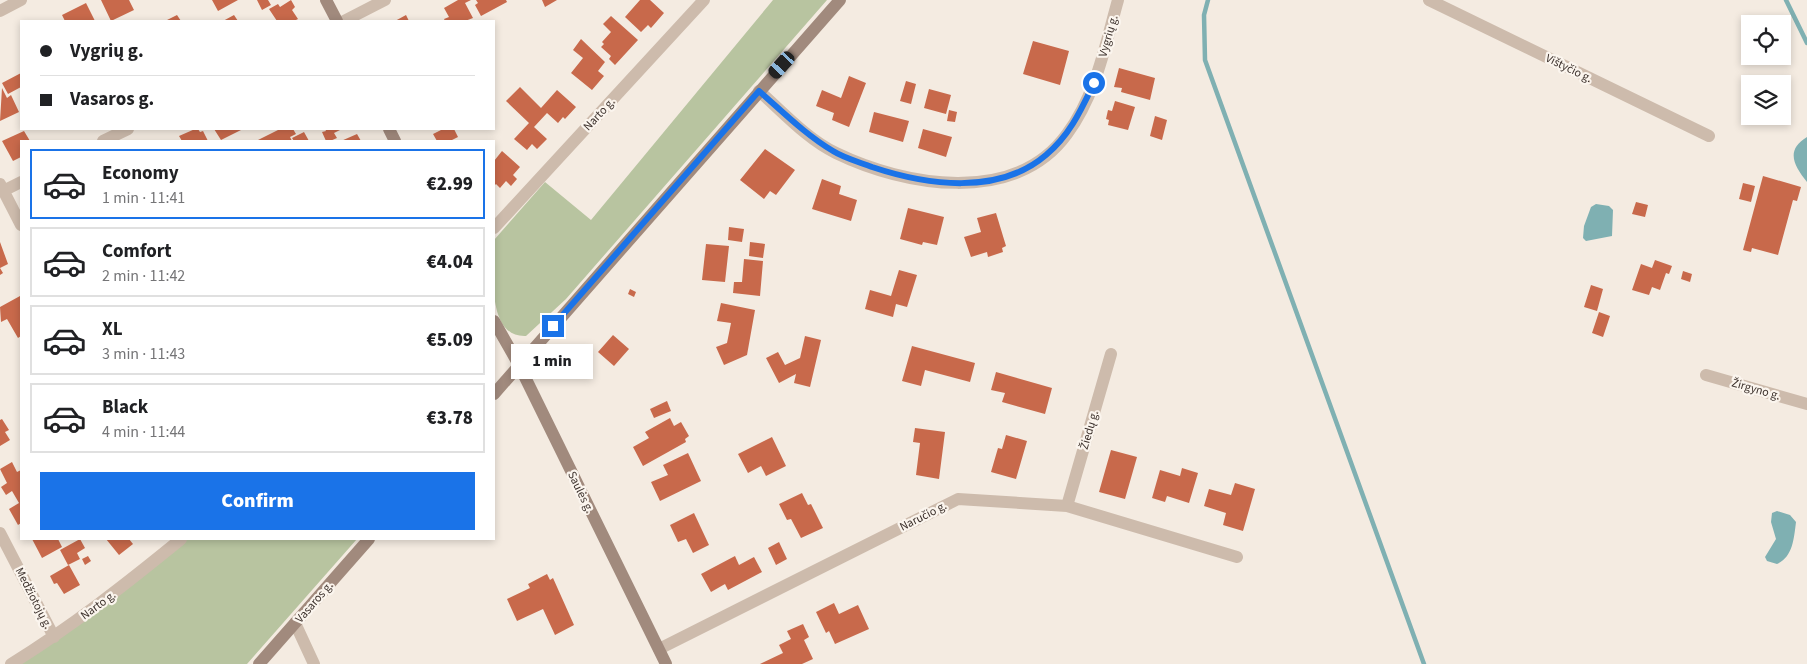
<!DOCTYPE html>
<html lang="en">
<head>
<meta charset="utf-8">
<style>
  :root { --surface:#fff; --page:#f6f6f6; --text:#202124; --muted:#757577; --line:#e0e0e0; --accent:#1a73e8 }
  body { margin:0; font-family:"Source Sans 3",sans-serif; background:var(--page); color:var(--text); height:100vh; display:flex; flex-direction:column; font-size:19px; white-space:nowrap }
  * { box-sizing:border-box; margin:0 }
  p { font-size:16px; color:var(--muted) }
  .icon { flex:none; width:28px; height:28px; fill:none; stroke:currentColor; stroke-width:2; stroke-linecap:round; stroke-linejoin:round }
  .map { position:relative; flex:1; overflow:hidden }
  .sheet { position:absolute; left:20px; top:140px; width:475px; height:400px; display:flex; flex-direction:column; background:var(--surface); border-radius:0px; box-shadow:0 2px 8px #0003 }
  .sheet>* { flex:none }
  .guide { position:absolute; left:20px; top:20px; width:475px; height:110px; border-radius:0px; box-shadow:0 2px 8px #0003; display:grid; align-content:center; height:110px; padding:0 20px; background:var(--surface) }
  .controls { position:absolute; left:1741px; top:15px; display:grid; gap:10px }
  .controls a { display:grid; place-items:center; width:50px; height:50px; border-radius:0px; background:var(--surface); box-shadow:0 2px 8px #0003; font-size:25px }
  .end { position:absolute; width:22px; height:22px; margin:-11px; border:6px solid #1a73e8; background:#fff; box-shadow:0 0 0 2px #fff }
  .from { border-radius:50% }
  .bubble { position:absolute; height:35px; border-radius:0px; background:var(--surface); box-shadow:0 2px 8px #0003; font-size:16px; font-weight:800; line-height:35px; text-align:center }
  .car { position:absolute; width:15px; height:30px; margin:-15px -8px; border-radius:6px; box-shadow:0 0 4px 1px #0007; background:linear-gradient(#222 24%,#8ab4d8 0 40%,#222 0 76%,#8ab4d8 0 86%,#222 0) }
  .guide b { display:flex; align-items:center; gap:18px; height:48px; font-size:19px }
  .guide b+b { border-top:1px solid var(--line) }
  .guide i { width:12px; height:12px; background:var(--text) }
  ul { padding:9px 0 0; list-style:none }
  li { display:flex; align-items:center; gap:15px; height:70px; margin:0 10px 8px; padding:0 10px; border:2px solid var(--line); border-radius:0px }
  li div { flex:1 }
  li b { display:block; font-size:19px }
  li em { font-style:normal; font-weight:800 }
  li.on { border-color:var(--accent) }
  li>.icon { width:45px; height:45px; stroke-width:1.5 }
  .button { display:flex; gap:10px; margin-top:auto; padding:10px 20px }
  .button a { flex:1; height:58px; border-radius:0px; background:var(--accent); color:#fff; font-size:20px; font-weight:800; line-height:58px; text-align:center }
  .map>svg:first-child { display:block }
</style>
</head>
<body>
<div class="map">
<svg width="1807" height="664" viewBox="0 0 1807 664">
  <rect width="100%" height="100%" fill="#f4ebe1"/>
  <!-- green -->
  <path fill="#b8c4a0" d="M773,0h54l-261,299 -40,37c-41,2 -32,-69 -32,-96l51,-58 46,38z
    M187,539h170l-110,125h-229z"/>
  <!-- water -->
  <path fill="#7fb0b2" d="M1807,137v45c-13,-16 -22,-32 0,-45z
    M1596,204l13,2 4,4 -1,26 -26,5 -3,-3 1,-12 7,-19z
    M1777,511l13,4 6,7c-2,16 -3,35 -19,42l-10,-3 -2,-4 11,-18 -5,-17 1,-9z"/>
  <g fill="none" stroke-linecap="round" stroke-linejoin="round">
    <!-- stream -->
    <path stroke="#7fb0b2" stroke-width="4.5" d="M1208,0l-4,15 1,45 219,604
      M1786,0l21,43"/>
  </g>
  <!-- building -->
  <path fill="#c8694b" d="M101,0h28l5,10 -23,11z
    M212,0h26l-20,11z
    M257,0h11l3,5 -9,5z
    M291,0l4,7 -3,3 6,9 -4,2h-17l-8,-12 9,-5 2,3z
    M458,0h13l-6,3 8,15 -8,3h-20l-1,-2 5,-2 -5,-9z
    M476,0h30l1,2 -26,14 -6,-11 3,-2z
    M542,0h15l-12,7z
    M640,0h10l14,13 -13,15 -3,-3 -7,7 -16,-15z
    M86,3l9,18h-30l-3,-6z
    M177,15l4,6h-16z
    M234,15l4,6h-15z
    M406,15l3,6h-14z
    M611,16l27,24 -23,25 -6,-6 2,-3 -10,-9 3,-3 -2,-2 9,-10 -8,-8z
    M581,39l24,23 -7,9 6,5 -12,14 -21,-17 12,-15 -10,-8z
    M1033,41l36,10 -9,34 -37,-11z
    M1119,68l36,10 -5,22 -29,-8 1,-4 -8,-1z
    M21,73v14l-13,7 -6,-11z
    M849,76l17,7 -17,44 -17,-7 2,-7 -18,-7 6,-16 19,8z
    M906,81l10,3 -5,20 -11,-3z
    M520,87l21,21 16,-18 19,17 -11,12 -2,-2 -5,6 -11,-10 -13,14 13,12 -10,10 -5,-5 -5,6 -13,-11 15,-16 -23,-22z
    M2,88l5,10 4,-3 8,17 -19,9z
    M929,89l22,6 -5,19 -22,-6z
    M1115,101l20,6 -7,23 -20,-5 1,-5 -3,-1 2,-9 4,1z
    M949,110l8,2 -2,10 -8,-1z
    M874,112l35,9 -6,21 -34,-10z
    M1155,116l12,4 -5,20 -12,-4z
    M195,129h3l2,3 3,-1 5,10h-26l-3,-5z
    M214,129h29l-22,11z
    M280,129h13l3,5 -6,3 2,4h-36z
    M325,129h17l-8,4 3,5 -7,3h-4l-4,-9 4,-1z
    M443,129h11l4,8 -8,4h-13l-4,-7z
    M923,129l29,8 -6,20 -28,-9z
    M24,131l6,10h-9v16l-8,4 -11,-20z
    M304,132l5,9h-15l-2,-3z
    M357,134l4,7h-20z
    M765,149l30,21 -19,25 -6,-4 -6,8 -24,-19z
    M502,151l18,16 -7,8 4,4 -6,7 -5,-5 -6,7 -4,-4 -2,2v-25z
    M1763,176l38,11 -4,14 -4,-1 -15,55 -26,-7 -1,4 -8,-2z
    M822,179l19,7 -2,8 18,6 -6,21 -39,-12z
    M1743,183l12,3 -4,16 -12,-3z
    M1636,202l12,3 -3,12 -13,-3z
    M908,208l36,9 -7,28 -14,-3 -1,3 -22,-6z
    M996,213l10,33 -4,2 1,4 -15,5 -1,-5 -16,5 -7,-20 17,-5 -4,-14z
    M729,227l15,2 -2,13 -14,-2z
    M0,242l8,22 -8,4 3,5 -3,2z
    M750,242l15,2 -2,14 -14,-2z
    M706,244l23,2 -4,36 -23,-2z
    M744,259l19,2 -3,35 -27,-3 1,-11h8z
    M1655,260l17,6 -3,8 -3,-1 -6,17 -8,-3 -3,8 -17,-5 9,-26 11,4z
    M899,270l18,5 -10,32 -11,-3 -3,13 -28,-8 5,-19 21,6z
    M1683,271l9,3 -2,8 -9,-3z
    M1591,285l12,4 -6,22 -13,-4z
    M630,289l6,3 -2,5 -6,-3z
    M20,296l1,40 -3,2 -11,-19 -6,3 -1,-15z
    M721,303l34,7 -8,45 -23,10 -8,-18 11,-4 4,-20 -14,-2z
    M1599,312l11,4 -7,21 -11,-4z
    M613,335l16,14 -15,17 -16,-14z
    M805,336l16,4 -11,47 -16,-4 2,-9 -17,9 -13,-25 12,-6 7,13 15,-7z
    M912,346l63,17 -5,19 -45,-12 -4,16 -19,-5z
    M996,372l56,16 -7,26 -43,-12 3,-9 -14,-3z
    M667,401l4,10 -17,7 -4,-9z
    M670,418l4,8 7,-4 8,14 -4,3 1,3 -43,24 -10,-19 16,-9 -4,-6z
    M2,419l7,11 -4,2 5,8 -10,6v-26z
    M915,428l30,4 -6,47 -23,-4 4,-32 -7,-1z
    M1006,435l21,6 -11,38 -25,-7 7,-24 4,1z
    M772,437l14,29 -20,10 -5,-10 -13,7 -10,-19z
    M1111,450l26,7 -12,42 -26,-7z
    M688,453l13,28 -41,20 -9,-19 17,-7 -5,-10z
    M12,462l5,10 4,-2v53l-3,2 -9,-16 10,-6 -7,-12 -6,4 -5,-8 6,-4 -7,-14z
    M1182,468l16,5 -9,30 -22,-7 -2,6 -13,-4 8,-28 20,6z
    M1235,483l20,6 -12,42 -20,-6 3,-12 -22,-7 5,-17 22,6z
    M802,493l6,12 3,-1 12,24 -22,10 -10,-19 -4,1 -8,-16z
    M694,513l15,32 -16,8 -7,-14 -8,3 -8,-17z
    M32,539h26l4,8 -20,11z
    M80,539l5,9 -8,5 3,6 -12,6 -8,-15z
    M106,539h23l4,5 -14,11z
    M779,542l8,17 -11,6 -8,-17z
    M88,556l3,5 -6,4 -3,-6z
    M735,556l4,9 15,-8 8,15 -34,18 -3,-6 -14,8 -10,-18z
    M69,565l11,20 -16,9 -7,-11 -3,1 -4,-8z
    M547,574l3,6 3,-2 21,47 -19,10 -12,-26 -26,12 -10,-22 23,-11 -2,-4z
    M834,603l5,11 19,-9 11,24 -34,15 -6,-13 -3,2 -10,-21z
    M803,624l6,13 -5,3 9,19 -11,5h-42l23,-11 -4,-8 12,-6 -4,-8z"/>
  <g fill="none" stroke-linecap="round" stroke-linejoin="round">
    <!-- street -->
    <path stroke="#cdbbac" stroke-width="12" d="M1429,0l280,136
      M0,11l21,-11
      M344,21l41,-21
      M759,91c24,21 48,48 77,62 68,33 179,53 231,-19 29,-39 38,-88 51,-134
      M103,141l25,-12
      M0,184l21,41
      M3,191l18,-9
      M494,228l210,-228
      M1706,375l101,29
      M1067,506l44,-152
      M0,533l54,104
      M295,623l19,41
      M659,649l299,-150 109,7 170,51
      M11,664c60,-37 115,-80 170,-125"/>
    <!-- secondary -->
    <path stroke="#a18a7d" stroke-width="12" d="M326,0l11,21
      M389,129l6,12
      M494,321l25,44 147,299
      M494,394l346,-394
      M259,664l110,-125"/>
  </g>
  <g fill="none" stroke-linecap="round" stroke-linejoin="round">
    <!-- route -->
    <path stroke="#1a73e8" stroke-width="6" d="M553,326l206,-235c24,21 47,44 74,60 11,7 26,11 39,16 54,18 126,29 174,-12 24,-20 35,-45 48,-72"/>
  </g>
  <g text-anchor="middle" stroke-width="4.5" stroke-linejoin="round" paint-order="stroke">
    <!-- street labels -->
    <g font-size="12" fill="#3b302b" stroke="#fbf5ee">
      <text transform="translate(1108 36) rotate(-74)" y="4">Vygrių g.</text>
      <text transform="translate(1569 68) rotate(26)" y="4">Vištyčio g.</text>
      <text transform="translate(599 114) rotate(-47)" y="4">Narto g.</text>
      <text transform="translate(1756 389) rotate(16)" y="4">Žirgyno g.</text>
      <text transform="translate(1089 430) rotate(-74)" y="4">Žiedų g.</text>
      <text transform="translate(581 492) rotate(64)" y="4">Saulės g.</text>
      <text transform="translate(923 516) rotate(-27)" y="4">Naručio g.</text>
      <text transform="translate(34 598) rotate(63)" y="4">Medžiotojų g.</text>
      <text transform="translate(314 602) rotate(-49)" y="4">Vasaros g.</text>
      <text transform="translate(98 605) rotate(-36)" y="4">Narto g.</text>
    </g>
  </g>
</svg>
<div class="controls">
<a><svg class="icon" aria-label="locate" viewBox="0 0 24 24"><circle cx="12" cy="12" r="6"/><path d="M12 2v4M12 18v4M2 12h4M18 12h4"/></svg></a>
<a><svg class="icon" aria-label="layers" viewBox="0 0 24 24"><path d="M12 4l9 5-9 5-9-5zM3 14l9 5 9-5"/></svg></a>
</div>
<i class="end from" style="left:1094px;top:83px"></i>
<i class="end" style="left:553px;top:326px"></i>
<div class="bubble" style="left:511px;top:344px;width:82px">1 min</div>
<i class="car" style="left:782px;top:65px;rotate:222deg"></i>
<div class="guide">
<b><i class="from"></i>Vygrių g.</b>
<b><i></i>Vasaros g.</b>
</div>
<section class="sheet">
<ul>
<li class="on"><svg class="icon" aria-label="car" viewBox="0 0 24 24"><path d="M5 17H2v-5l4-1 3-4h7l3 4 3 1v5h-3M9 17h6M6 11h13"/><circle cx="7" cy="17" r="2"/><circle cx="17" cy="17" r="2"/></svg><div><b>Economy</b><p>1 min · 11:41</p></div><em>€2.99</em></li>
<li><svg class="icon" aria-label="car" viewBox="0 0 24 24"><path d="M5 17H2v-5l4-1 3-4h7l3 4 3 1v5h-3M9 17h6M6 11h13"/><circle cx="7" cy="17" r="2"/><circle cx="17" cy="17" r="2"/></svg><div><b>Comfort</b><p>2 min · 11:42</p></div><em>€4.04</em></li>
<li><svg class="icon" aria-label="car" viewBox="0 0 24 24"><path d="M5 17H2v-5l4-1 3-4h7l3 4 3 1v5h-3M9 17h6M6 11h13"/><circle cx="7" cy="17" r="2"/><circle cx="17" cy="17" r="2"/></svg><div><b>XL</b><p>3 min · 11:43</p></div><em>€5.09</em></li>
<li><svg class="icon" aria-label="car" viewBox="0 0 24 24"><path d="M5 17H2v-5l4-1 3-4h7l3 4 3 1v5h-3M9 17h6M6 11h13"/><circle cx="7" cy="17" r="2"/><circle cx="17" cy="17" r="2"/></svg><div><b>Black</b><p>4 min · 11:44</p></div><em>€3.78</em></li>
</ul>
<div class="button"><a>Confirm</a></div>
</section>
</div>
</body>
</html>
